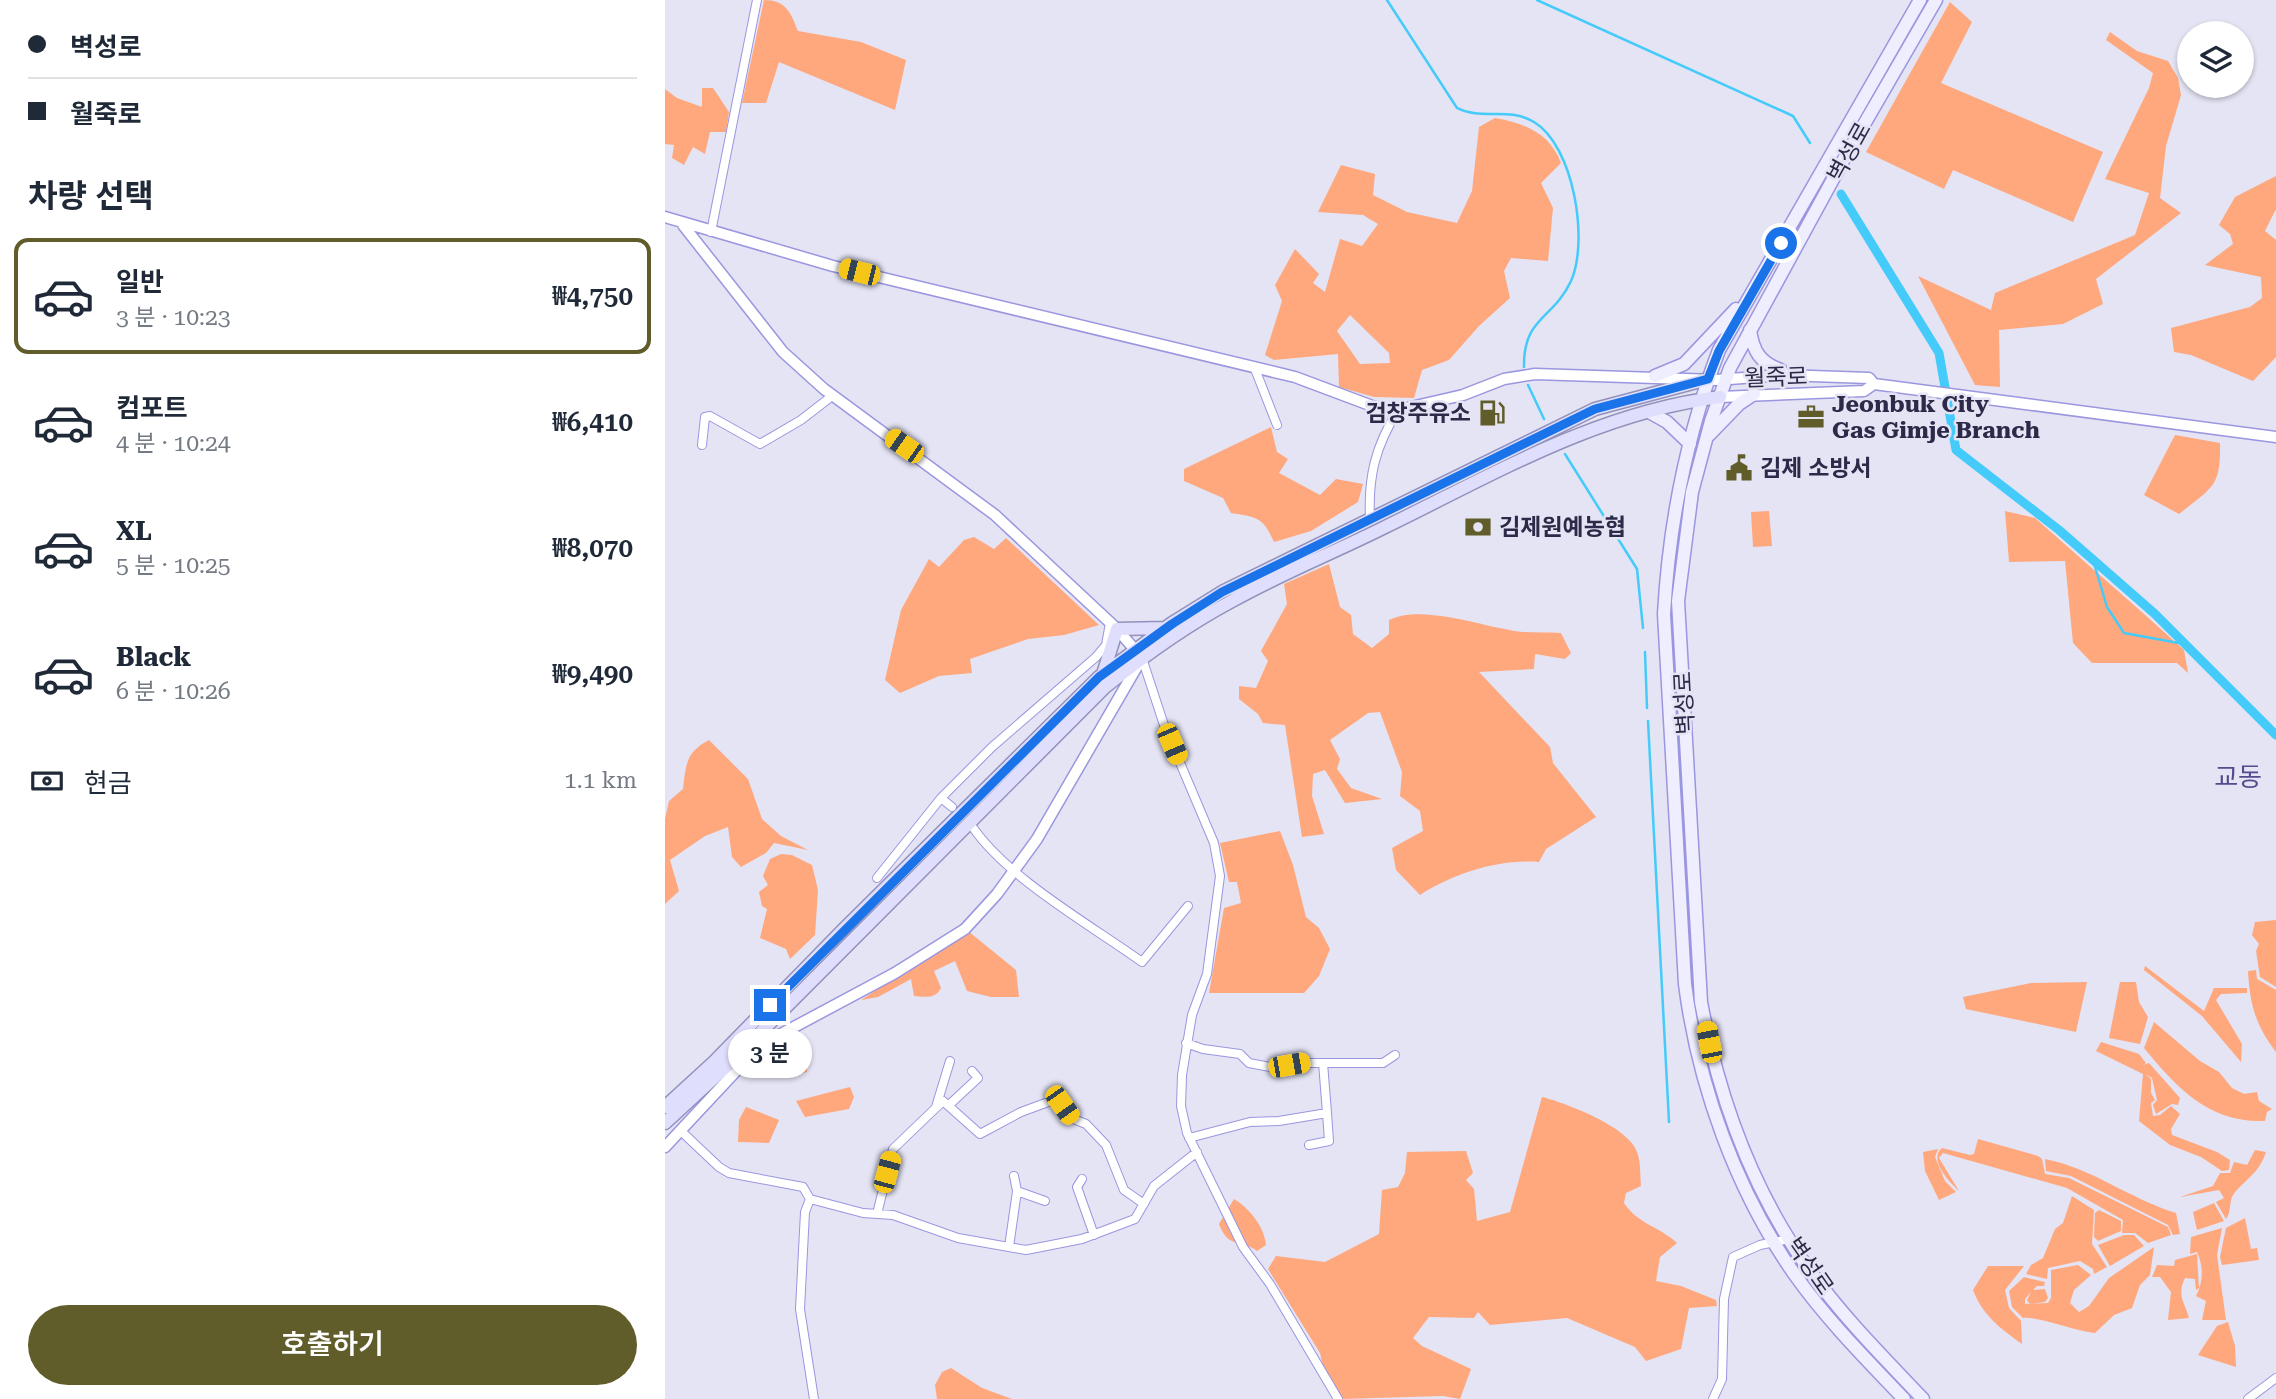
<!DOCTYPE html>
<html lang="ko">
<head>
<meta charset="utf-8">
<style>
  :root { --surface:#fff; --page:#f6f6f7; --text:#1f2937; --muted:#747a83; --line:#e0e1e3; --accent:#605d2a }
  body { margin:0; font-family:"Roboto Serif","Noto Sans KR",serif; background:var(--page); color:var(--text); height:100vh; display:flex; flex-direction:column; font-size:26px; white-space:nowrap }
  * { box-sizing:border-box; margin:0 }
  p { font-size:23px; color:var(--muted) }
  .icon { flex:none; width:38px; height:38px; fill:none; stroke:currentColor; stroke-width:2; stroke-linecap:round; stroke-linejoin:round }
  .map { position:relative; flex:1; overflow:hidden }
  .side { display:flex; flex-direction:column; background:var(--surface); width:665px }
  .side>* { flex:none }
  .banner { display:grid; align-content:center; height:154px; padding:0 28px; background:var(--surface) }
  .controls { position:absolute; left:1512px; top:21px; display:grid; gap:14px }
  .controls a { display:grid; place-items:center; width:77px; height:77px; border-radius:50%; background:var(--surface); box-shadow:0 2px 5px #0004; font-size:35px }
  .end { position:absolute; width:32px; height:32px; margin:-16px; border:9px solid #1a73e8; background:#fff; box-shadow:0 0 0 4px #fff }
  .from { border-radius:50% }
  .bubble { position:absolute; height:49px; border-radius:24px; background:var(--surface); box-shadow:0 2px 5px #0004; font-size:23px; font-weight:600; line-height:49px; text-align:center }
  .car { position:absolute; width:21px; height:42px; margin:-21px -10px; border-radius:9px; box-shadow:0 0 5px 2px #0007; background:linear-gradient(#f5c518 24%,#345 0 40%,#f5c518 0 76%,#345 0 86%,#f5c518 0) }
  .banner b { display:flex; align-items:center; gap:24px; height:66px; font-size:26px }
  .banner b+b { border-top:2px solid var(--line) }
  .banner i { width:18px; height:18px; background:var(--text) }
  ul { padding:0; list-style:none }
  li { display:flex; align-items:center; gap:21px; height:116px; margin:0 14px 10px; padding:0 14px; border:4px solid transparent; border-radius:14px }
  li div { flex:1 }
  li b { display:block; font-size:26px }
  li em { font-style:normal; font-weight:600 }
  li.active { border-color:var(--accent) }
  li>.icon { width:63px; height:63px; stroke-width:1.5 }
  h2 { padding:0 28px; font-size:32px; line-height:84px }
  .pay { display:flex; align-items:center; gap:18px; height:77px; padding:0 28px; font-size:26px }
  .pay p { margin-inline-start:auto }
  .primary-button { display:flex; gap:14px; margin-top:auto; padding:14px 28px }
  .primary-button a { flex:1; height:80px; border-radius:42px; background:var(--accent); color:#fff; font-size:28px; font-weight:600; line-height:80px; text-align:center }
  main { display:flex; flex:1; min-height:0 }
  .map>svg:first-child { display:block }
</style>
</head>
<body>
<main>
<section class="side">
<div class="banner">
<b><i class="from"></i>벽성로</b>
<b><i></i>월죽로</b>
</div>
<h2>차량 선택</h2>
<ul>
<li class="active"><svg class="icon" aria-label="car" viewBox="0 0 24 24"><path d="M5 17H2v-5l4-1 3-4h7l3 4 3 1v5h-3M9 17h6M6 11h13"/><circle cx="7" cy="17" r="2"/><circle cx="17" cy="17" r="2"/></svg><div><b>일반</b><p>3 분 · 10:23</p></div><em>₩4,750</em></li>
<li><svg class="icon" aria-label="car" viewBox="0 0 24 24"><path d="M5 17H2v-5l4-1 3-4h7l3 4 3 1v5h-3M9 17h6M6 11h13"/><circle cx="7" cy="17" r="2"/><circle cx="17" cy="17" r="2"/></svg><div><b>컴포트</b><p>4 분 · 10:24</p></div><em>₩6,410</em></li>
<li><svg class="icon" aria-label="car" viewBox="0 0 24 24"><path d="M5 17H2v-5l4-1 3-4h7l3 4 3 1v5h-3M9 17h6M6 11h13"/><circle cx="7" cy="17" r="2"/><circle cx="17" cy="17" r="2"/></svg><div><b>XL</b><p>5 분 · 10:25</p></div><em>₩8,070</em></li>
<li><svg class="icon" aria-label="car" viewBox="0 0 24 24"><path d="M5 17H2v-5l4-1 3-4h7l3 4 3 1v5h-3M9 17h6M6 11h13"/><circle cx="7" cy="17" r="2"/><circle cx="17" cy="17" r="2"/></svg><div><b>Black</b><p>6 분 · 10:26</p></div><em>₩9,490</em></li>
</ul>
<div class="pay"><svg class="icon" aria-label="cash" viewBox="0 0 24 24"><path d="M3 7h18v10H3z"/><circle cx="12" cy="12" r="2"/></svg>현금<p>1.1 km</p></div>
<div class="primary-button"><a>호출하기</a></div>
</section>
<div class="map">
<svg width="1611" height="1399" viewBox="0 0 1611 1399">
  <rect width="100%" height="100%" fill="#e4e4f4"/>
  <!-- green -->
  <path fill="#ffa77d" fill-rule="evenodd" d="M99,0c22,0 27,13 34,31l63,11 45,18 -11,50 -116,-48 -13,41h-24z
    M1285,2l22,20 -31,61 162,69 -30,70 -120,-52 -9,19 -78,-37z
    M1445,32l27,19 31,10 10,17 3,17 -15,51 -6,52 21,15 -85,66 7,25 -40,20 -64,6 1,57 -25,-2 -57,-109 73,34 4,-17 140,-58 14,-42 -44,-14 44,-91 4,-15 -47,-33z
    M37,88h11l16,24 -3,20h-16l-5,22 -12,-7 -9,18 -12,-7 2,-13 -9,-1v-55l12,9 25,9z
    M830,118c29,5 55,15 66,45l-20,20 12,25 -5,53 -37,-3 -7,13 6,27 -31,28 -30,34 -27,10 -8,28 -40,-1 -35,-10 -1,-33 -64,6 -9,-5 17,-54 -7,-16 20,-36 24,25 -6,9 12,9 15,-53 22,7 16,-22 -15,-9 -45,-3 23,-47 34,9 -2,21 34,17 50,11 15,-32 7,-64zM685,315l39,38 1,10 -30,1 -23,-33z
    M1611,176v33l-11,22 11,9v117l-23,24 -62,-26 -17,-3 -3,-24 79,-21 12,-9 -1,-21 -56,-12 28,-21 -3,-10 -11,-9 16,-28z
    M606,427l6,25 11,7 -9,14 41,22 16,-16 27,5 -5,18 -47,29 -37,11c-11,-25 -17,-25 -43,-29l-8,-15 -39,-17v-12z
    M1510,435l45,8c1,45 -8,44 -41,71l-35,-19z
    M1104,511l3,35 -19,1 -2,-35z
    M1340,511l30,7 109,96 40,36 4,23 -11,-10h-85l-19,-20 -8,-82 -56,1z
    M309,537l20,12 12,-11 93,87 -35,10 -36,4 -58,20 2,14 -33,3 -39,17 -15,-13 16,-70 28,-51 10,8 25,-27z
    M664,564l11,43 11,8 2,19 19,14 17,-14v-14c33,-17 97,8 134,12 12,1 25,0 38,1l10,20 -6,6 -30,-5 -1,15 -55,3 71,75 3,16 43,54 -50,32 -7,13c-41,-3 -84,11 -119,33l-24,-25 -4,-22 31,-17 -3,-20 -20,-15 2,-24 -22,-60 -12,1 -38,27 10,19 -3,10 14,19 31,11 -37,4 -20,-33 -12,4 -1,22 12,38 -22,3 -17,-112 -22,-2 -5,-9 -19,-15v-13l17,2 12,-27 -7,-10 26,-47 -3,-20z
    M44,740l39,39 14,40 19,17 27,14 -34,-7 -8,10 -25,14 -9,-10 -4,-30 -23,9 -35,24 9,31 -14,13v-85l4,-18 14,-12c3,-25 3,-37 26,-49z
    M615,831l13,34 13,52 13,11 11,21 -11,27 -15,17h-95l15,-85 17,-5 -4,-21h-8l-9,-39z
    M116,854l11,1 20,10 6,25 -3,45 -25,24 -4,-10 -26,-11 7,-29 -5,-3 -3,-14 9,-7 -5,-9 7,-17z
    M1611,920v67l-16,-10 -4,-26 3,-7 -7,-9 3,-13z
    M303,931l48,39 3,27h-28l-24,-6 -12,-30 -21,10 7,17c-6,11 -15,9 -27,8l-3,-17 -33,18 -17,3z
    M1480,966l59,45 10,-23h33v5l-26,1 -5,6 26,44 -1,18 -39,-46 -58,-46z
    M1591,970l1,9 19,11v62c-21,-28 -26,-47 -28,-81z
    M1422,982l-11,50 -110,-23 -3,-12 68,-14z
    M1455,982h16l3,20 9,15 -8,27 -31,-6z
    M1489,1022l46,39 19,11 13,16 12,6 13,-2 2,9 13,8 -5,3 -2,9c-56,2 -88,-33 -121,-73z
    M130,1040l12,16v16l-18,4 -21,-16z
    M1436,1042l38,12 7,9 -3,2 6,-2 31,35 -2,7 -6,-1 -16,10 -3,-9 4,-5 -5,-22 -7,-4 6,5v14l4,7 -4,3 2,13 7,-1 11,-9 9,8 -9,15 1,6 45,17 13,8 -1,10 -7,1 -21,-14 -31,-12 -31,-24 4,-47 -47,-23z
    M185,1087l4,10 -5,12 -44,8 -9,-16z
    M877,1097c24,6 87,30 95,55 4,10 3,24 4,34l-15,7 -2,10c15,22 35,23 53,40l-17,14 -4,24 25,5 35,14 1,6 -28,2 -8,41 -35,12 -11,-14 -68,-29 -77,7 -12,-13 -4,6 -45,-1 -16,21 9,8 49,23 -11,30 -17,-3 -102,3 -16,-23 -5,-23 -52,-84 8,-13 49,6 54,-28 3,-44 16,-3 7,-14 2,-21 59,-1 7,22 -7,7 8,9 3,32 33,-9z
    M81,1107l33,13 -10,23 -31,-1 1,-22z
    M1313,1139l60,17 4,3 3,15 24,4 99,49 3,8 -23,8 -13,-10h-13l1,-13 -56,-32 -124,-35 -4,5 20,33c-10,-9 -31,-32 -17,-43l28,7 4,-1z
    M1273,1149l-3,8 10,24 11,11 -17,8 -14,-29 -2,-19z
    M1590,1150l11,2c-6,19 -18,26 -31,40 -7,8 -3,20 -9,27l-10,-17 8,-4 -5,-8 -39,7 33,-11 7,-13h10l4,-11 13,3z
    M1380,1159c47,9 85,40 131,54l4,21 -7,1 -5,-10 -97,-49 -25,-5z
    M1407,1196l22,14 -2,34 15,23 -13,7 -1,-5 -13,-8 -32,7 -1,11 -21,-5 5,-9 12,-7 12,-29 8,-6z
    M569,1199c16,10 30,27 32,46l-9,6c-17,-13 -28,-1 -38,-27z
    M1549,1203l10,18 -27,9 -4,-18z
    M1434,1210l22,11v10l-23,10 -4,-4 1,-24z
    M1580,1218l6,31 6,-1 2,12 -37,5 -2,-8 6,-29z
    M1557,1228l-5,27 9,65h-24l4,-19 -10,-5c7,-13 8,-29 1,-44l-7,2 1,-17z
    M1459,1235h10l10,11 -34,20 -12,-21z
    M1489,1247l-4,28 -10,10 -8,23 -18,7 -19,18c-21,-2 -57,-17 -72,-15l-11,-11 -3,-16 15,-14 21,5 -1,4h-7l-4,4 12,-1 3,9 -3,4 -15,2 -3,-4 4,-8 -6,7v5l23,-1 3,-5v-28l27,-5 13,10 -17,15 -4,13 9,9 10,-6 20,-28z
    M1532,1254l2,34 -3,2 -1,-11 -10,-1c-9,18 0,24 4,40l-21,2 3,-28 -11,-15h-8l5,-12 17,1 1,-6z
    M1323,1266h36l-19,24 4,18 12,13 1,23c-22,-16 -39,-28 -49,-54z
    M1563,1322l7,24 1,21 -38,-12 19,-29z
    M286,1368l31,20 30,11h-75l-2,-14 7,-13z"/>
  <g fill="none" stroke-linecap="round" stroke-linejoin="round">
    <!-- stream -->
    <path stroke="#45cbfa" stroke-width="2.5" d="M722,0l70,108c26,13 50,-2 77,14 40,24 55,119 37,159 -18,39 -48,36 -47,86
      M872,0l256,116 17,27
      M863,385l16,34
      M900,454l72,115 6,59
      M1428,560l14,47 17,26 60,11
      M980,652l2,56
      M983,721l21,401"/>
    <!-- canal -->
    <path stroke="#45cbfa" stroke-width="9" d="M1176,194l98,159 17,97 103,80 96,84 121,121"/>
    <!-- minor casing -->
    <g stroke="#9a96e0" stroke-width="10">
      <path id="minor" d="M46,232l46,-232
        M590,369l22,56
        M37,445l3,-28 5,-1 50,28 41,-24 31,-24
        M705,519c-2,-42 5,-72 28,-109
        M477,658l22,67 50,118 6,33 -13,98 -15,41 -10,60 -1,31 6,27 56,114 27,37 68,115
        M276,798l11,9
        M309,829c35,50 118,97 168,133l46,-56
        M212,878l64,-80 51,-51 104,-90 10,-12 4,-22
        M521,1043l17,6 37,5 9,9 26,5 29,-5h79l12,-8
        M284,1105l29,-27 -6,-7
        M271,1107l14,-46
        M17,1132l37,35 10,6 74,14 7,12 53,14 30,2 65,23 68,12 56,-11 53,-20 19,-33 43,-34
        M524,1138l61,-16 29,-1 48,-8 -4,-50
        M644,1145l20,-4 -2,-28
        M417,1179l-5,8 17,48
        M352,1191l28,10
        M145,1199l-5,13 -5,97 14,90
        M212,1214l16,-65 50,-48 37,33 41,-22 30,-11 11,4 9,13 15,6 20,21 18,45 20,14
        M344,1247l8,-56 -3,-15
        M1048,1399l9,-20 2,-80 9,-42 27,-12 29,-6
        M1583,1399l28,-21"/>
    </g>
    <!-- tertiary casing -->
    <g stroke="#9a96e0" stroke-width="13">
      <path id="tertiary" d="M0,217l168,49 462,111 80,30 23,3 65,-15 41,-16 31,-5 181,6 67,-5 86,3 5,6 402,53
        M1055,397l144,-6 10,-7
        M0,1147l72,-77 44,-36 114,-61 70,-44 32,-35 40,-55 105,-181 -25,-29 -122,-114 -171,-126 -41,-37 -100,-127"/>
    </g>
    <!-- secondary casing -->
    <g stroke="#9a96e0" stroke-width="15">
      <path id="secondary" d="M1085,330c3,21 10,33 31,40l2,5
        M990,376l29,-12 52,-55
        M984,412l18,10 23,22
        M1044,435l30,-31 15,-10
        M1239,1399c-38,-40 -77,-79 -109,-124 -59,-84 -97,-190 -110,-291l-21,-370c5,-89 23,-180 55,-264l201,-350
        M1258,1399c-38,-40 -77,-79 -110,-124 -59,-80 -94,-176 -112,-273l-23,-401 14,-109 19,-71 19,-53 114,-209 92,-159"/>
    </g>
    <!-- primary casing -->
    <g stroke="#9291bc" stroke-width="15">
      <path id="primary" d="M438,674l14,-45 49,-1
        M72,1060l29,-14
        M0,1107l49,-45 131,-134 254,-251 73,-54 50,-31 373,-183 113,-30
        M0,1123l65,-60 375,-376c40,-32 82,-62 127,-86 50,-28 103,-49 153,-74 109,-53 213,-115 335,-130"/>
    </g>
    <!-- minor -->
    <use href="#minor" stroke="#fff" stroke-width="8"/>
    <!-- tertiary -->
    <use href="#tertiary" stroke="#fff" stroke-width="10"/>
    <!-- secondary -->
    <use href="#secondary" stroke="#efeefe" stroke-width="12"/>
    <!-- primary -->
    <use href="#primary" stroke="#dfdefc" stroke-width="12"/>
  </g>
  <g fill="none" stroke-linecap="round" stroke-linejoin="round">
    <!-- route -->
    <path stroke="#1a73e8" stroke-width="9" d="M105,1005l329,-328 73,-53 50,-32 373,-183 113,-30 11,-28 62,-108"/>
  </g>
  <!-- icons -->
  <defs>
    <g id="fuel-bare" transform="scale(2.1)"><path d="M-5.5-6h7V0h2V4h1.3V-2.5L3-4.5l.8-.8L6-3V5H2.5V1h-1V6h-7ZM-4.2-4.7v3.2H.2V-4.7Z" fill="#605d2a" stroke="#e4e4f4" stroke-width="2.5" paint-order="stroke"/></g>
    <g id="office-bare" transform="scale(2.1)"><path d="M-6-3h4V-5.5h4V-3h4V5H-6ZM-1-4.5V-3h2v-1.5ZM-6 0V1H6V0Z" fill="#605d2a" stroke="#e4e4f4" stroke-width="2.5" paint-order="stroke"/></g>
    <g id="civic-bare" transform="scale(2.1)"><path d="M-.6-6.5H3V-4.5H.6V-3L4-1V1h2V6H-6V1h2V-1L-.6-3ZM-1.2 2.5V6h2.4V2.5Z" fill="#605d2a" stroke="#e4e4f4" stroke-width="2.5" paint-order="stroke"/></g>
    <g id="bank-bare" transform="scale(2.1)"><path d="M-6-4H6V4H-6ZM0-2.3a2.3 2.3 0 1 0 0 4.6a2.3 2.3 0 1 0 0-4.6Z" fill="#605d2a" stroke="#e4e4f4" stroke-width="2.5" paint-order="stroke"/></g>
  </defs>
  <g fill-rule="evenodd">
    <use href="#fuel-bare" x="827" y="413"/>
    <use href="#office-bare" x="1146" y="417"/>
    <use href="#civic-bare" x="1074" y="468"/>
    <use href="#bank-bare" x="813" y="527"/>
  </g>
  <g text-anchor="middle" stroke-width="5" stroke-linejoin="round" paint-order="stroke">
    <!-- street labels -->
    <g font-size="23" fill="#2c2a48" stroke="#e4e4f4">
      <text transform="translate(1184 152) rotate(-61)" y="8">벽성로</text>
      <text transform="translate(1111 377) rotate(-2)" y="8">월죽로</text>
      <text transform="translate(1019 703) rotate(-93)" y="8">벽성로</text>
      <text transform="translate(1145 1266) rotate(55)" y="8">벽성로</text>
    </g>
    <!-- poi labels -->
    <g font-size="23" font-weight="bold" fill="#2c2a48" stroke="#e4e4f4" text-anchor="start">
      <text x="1167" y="412">Jeonbuk City<tspan x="1167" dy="26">Gas Gimje Branch</tspan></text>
      <text x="806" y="421" text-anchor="end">검창주유소</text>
      <text x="1095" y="476">김제 소방서</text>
      <text x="834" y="535">김제원예농협</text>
    </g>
    <!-- quarter labels -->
    <g font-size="26" fill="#524b8e" stroke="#e4e4f4">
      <text x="1573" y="786">교동</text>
    </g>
  </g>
</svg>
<div class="controls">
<a><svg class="icon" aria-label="layers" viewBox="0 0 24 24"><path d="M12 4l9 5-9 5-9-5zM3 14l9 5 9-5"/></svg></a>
</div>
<i class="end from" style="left:1116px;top:243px"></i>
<i class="end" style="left:105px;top:1005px"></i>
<div class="bubble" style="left:63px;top:1029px;width:84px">3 분</div>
<i class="car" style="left:194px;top:272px;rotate:284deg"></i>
<i class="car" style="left:239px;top:446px;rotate:305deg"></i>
<i class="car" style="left:507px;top:744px;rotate:157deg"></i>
<i class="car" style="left:1044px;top:1042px;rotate:349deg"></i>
<i class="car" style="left:624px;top:1065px;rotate:80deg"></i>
<i class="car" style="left:397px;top:1105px;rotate:145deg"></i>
<i class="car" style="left:222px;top:1172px;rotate:15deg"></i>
</div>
</main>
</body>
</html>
